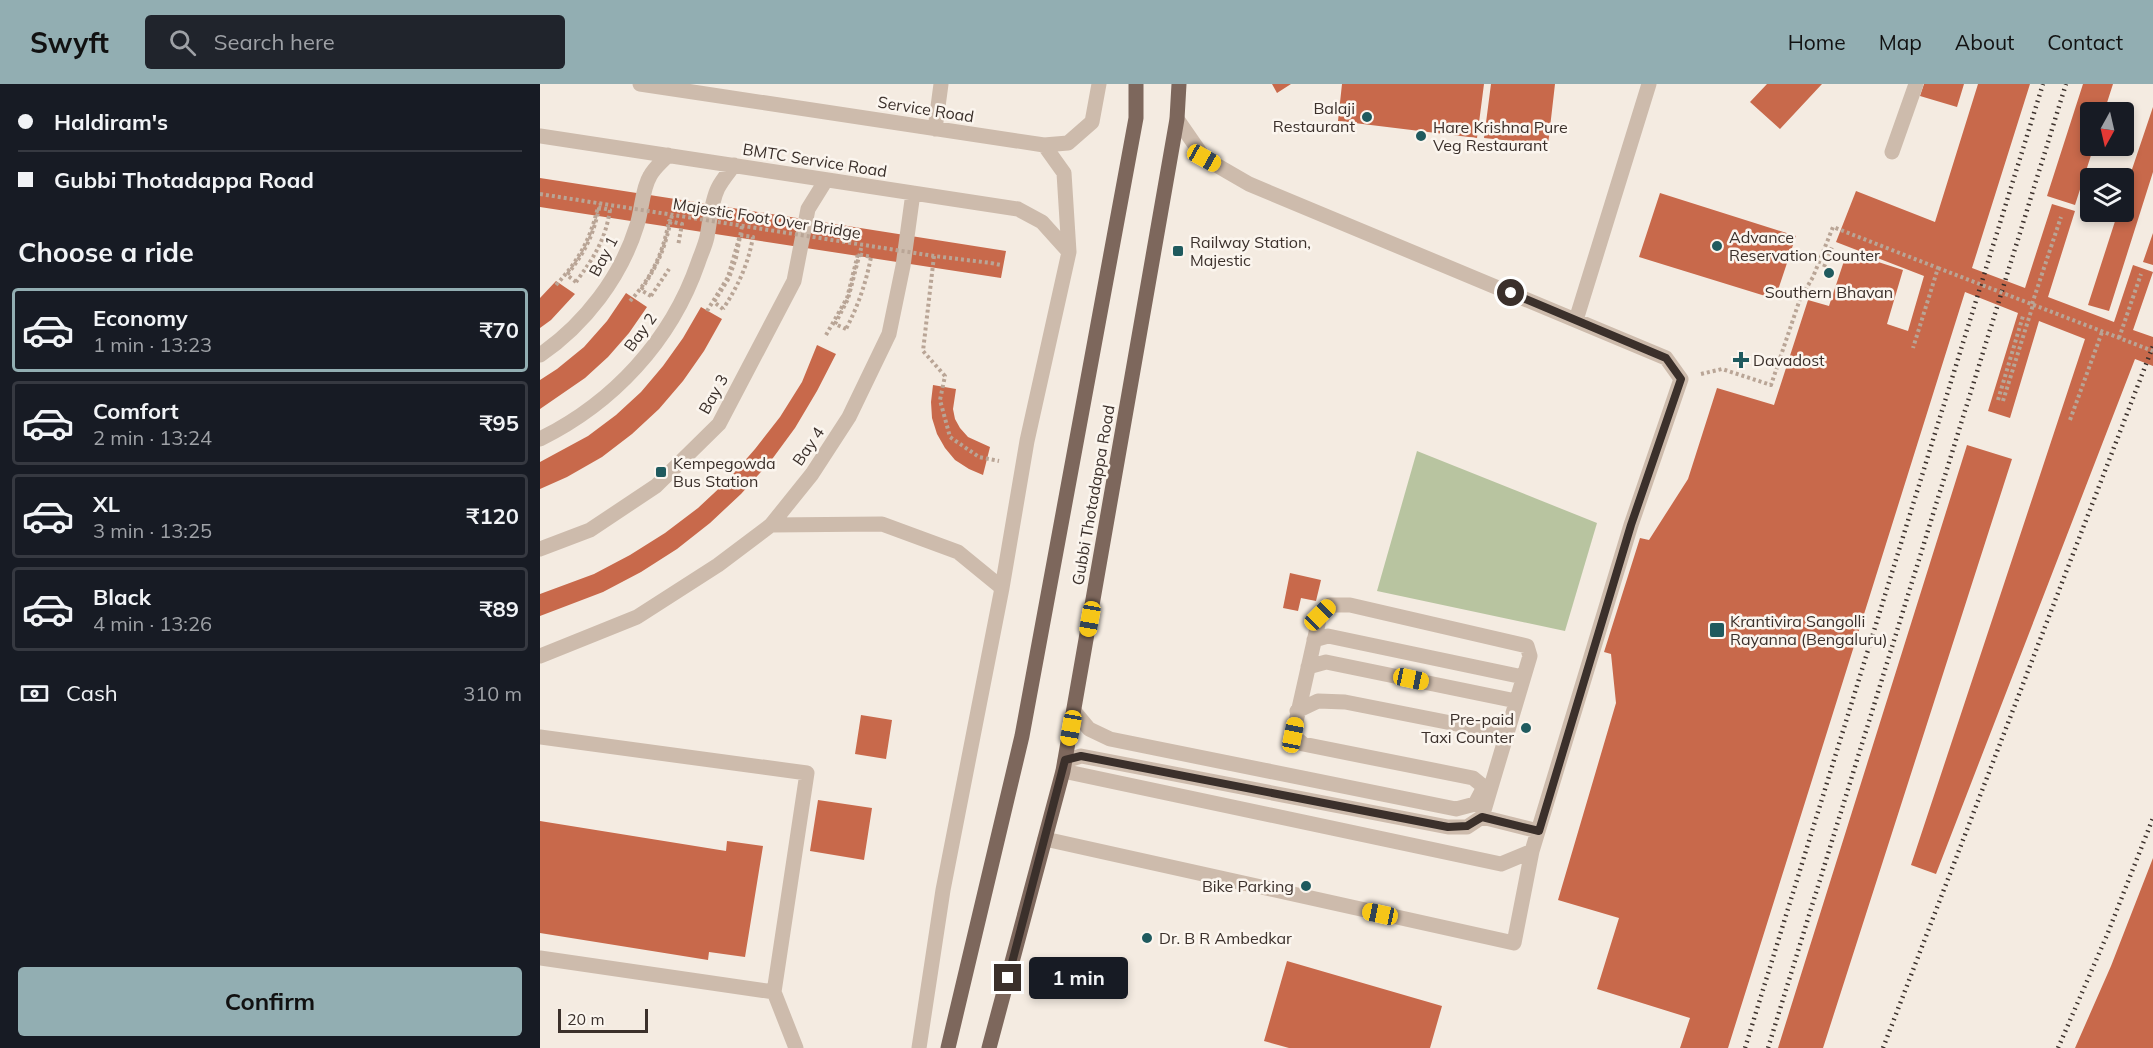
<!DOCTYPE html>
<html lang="en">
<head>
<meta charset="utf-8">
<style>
  :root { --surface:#171b24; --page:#20242c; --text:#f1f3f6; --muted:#9ea1a6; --line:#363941; --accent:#92aeb2 }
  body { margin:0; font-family:Mulish,sans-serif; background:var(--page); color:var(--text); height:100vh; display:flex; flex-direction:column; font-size:22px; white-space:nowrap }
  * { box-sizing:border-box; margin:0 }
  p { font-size:20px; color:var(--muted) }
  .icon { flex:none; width:33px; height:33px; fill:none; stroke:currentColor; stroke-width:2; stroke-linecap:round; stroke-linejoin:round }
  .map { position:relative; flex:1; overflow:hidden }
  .sheet { display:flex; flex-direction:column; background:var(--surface); width:540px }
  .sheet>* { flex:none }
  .guide { display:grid; align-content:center; height:132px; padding:0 18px; background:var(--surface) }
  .needle { width:39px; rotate:188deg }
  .controls { position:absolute; left:1540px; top:18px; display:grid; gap:12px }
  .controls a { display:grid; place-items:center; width:54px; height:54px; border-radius:6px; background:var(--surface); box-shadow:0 3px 9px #0003; font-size:30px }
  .scale { position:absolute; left:18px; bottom:15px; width:90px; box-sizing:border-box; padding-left:6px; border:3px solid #3b302b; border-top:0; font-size:16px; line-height:21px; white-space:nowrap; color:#3b302b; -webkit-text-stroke:4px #fbf5ee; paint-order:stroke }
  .end { position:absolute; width:27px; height:27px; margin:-14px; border:8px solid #3b302b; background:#fff; box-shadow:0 0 0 3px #fff }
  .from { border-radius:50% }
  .bubble { position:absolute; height:42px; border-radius:6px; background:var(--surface); box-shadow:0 3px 9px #0003; font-size:20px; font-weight:700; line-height:42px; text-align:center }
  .car { position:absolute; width:18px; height:36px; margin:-18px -9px; border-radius:8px; box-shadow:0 0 4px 2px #0007; background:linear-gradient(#f5c518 24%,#345 0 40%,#f5c518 0 76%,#345 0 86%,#f5c518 0) }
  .guide b { display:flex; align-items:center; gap:21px; height:57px; font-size:22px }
  .guide b+b { border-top:2px solid var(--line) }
  .guide i { width:15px; height:15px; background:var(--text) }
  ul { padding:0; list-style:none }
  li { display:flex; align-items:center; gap:18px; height:84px; margin:0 12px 9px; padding:0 6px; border:3px solid var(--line); border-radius:6px }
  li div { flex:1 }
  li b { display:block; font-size:22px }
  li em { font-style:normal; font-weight:700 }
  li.on { border-color:var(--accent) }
  li>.icon { width:54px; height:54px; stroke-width:1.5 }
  h2 { padding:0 18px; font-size:27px; line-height:72px }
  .pay { display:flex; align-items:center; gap:15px; height:66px; padding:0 18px; font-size:22px }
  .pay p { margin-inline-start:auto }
  .primary-button { display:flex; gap:12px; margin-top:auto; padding:12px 18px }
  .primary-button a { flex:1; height:69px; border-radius:6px; background:var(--accent); color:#111; font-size:24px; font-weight:700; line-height:69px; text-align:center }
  header { display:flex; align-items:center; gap:36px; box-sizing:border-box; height:84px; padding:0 30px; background:var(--accent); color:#111 }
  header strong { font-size:28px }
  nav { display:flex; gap:33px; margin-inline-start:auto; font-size:21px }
  .search { width:420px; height:54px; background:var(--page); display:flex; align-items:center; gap:15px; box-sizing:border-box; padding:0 21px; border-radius:6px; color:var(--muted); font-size:22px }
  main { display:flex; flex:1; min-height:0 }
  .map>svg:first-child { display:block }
</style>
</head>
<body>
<header>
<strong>Swyft</strong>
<div class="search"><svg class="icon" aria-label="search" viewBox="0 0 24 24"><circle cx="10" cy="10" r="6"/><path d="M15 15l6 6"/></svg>Search here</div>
<nav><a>Home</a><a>Map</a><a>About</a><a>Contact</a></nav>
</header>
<main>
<section class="sheet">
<div class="guide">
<b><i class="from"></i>Haldiram's</b>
<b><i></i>Gubbi Thotadappa Road</b>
</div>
<h2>Choose a ride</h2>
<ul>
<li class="on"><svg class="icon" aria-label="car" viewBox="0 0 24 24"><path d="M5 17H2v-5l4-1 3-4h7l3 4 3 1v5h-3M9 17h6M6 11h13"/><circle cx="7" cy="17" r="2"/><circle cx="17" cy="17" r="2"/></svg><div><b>Economy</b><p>1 min · 13:23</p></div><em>₹70</em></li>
<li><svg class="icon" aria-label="car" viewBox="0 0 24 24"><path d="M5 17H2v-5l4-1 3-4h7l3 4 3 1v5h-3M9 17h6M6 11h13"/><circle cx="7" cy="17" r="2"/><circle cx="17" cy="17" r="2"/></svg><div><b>Comfort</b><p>2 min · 13:24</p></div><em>₹95</em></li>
<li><svg class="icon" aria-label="car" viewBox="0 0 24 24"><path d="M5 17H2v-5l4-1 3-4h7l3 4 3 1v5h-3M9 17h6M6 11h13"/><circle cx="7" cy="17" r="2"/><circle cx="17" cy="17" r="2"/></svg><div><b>XL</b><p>3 min · 13:25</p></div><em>₹120</em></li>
<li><svg class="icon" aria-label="car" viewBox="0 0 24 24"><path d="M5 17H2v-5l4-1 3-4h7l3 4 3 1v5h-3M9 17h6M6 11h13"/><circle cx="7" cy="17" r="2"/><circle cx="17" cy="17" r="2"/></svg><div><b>Black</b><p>4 min · 13:26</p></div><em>₹89</em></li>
</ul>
<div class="pay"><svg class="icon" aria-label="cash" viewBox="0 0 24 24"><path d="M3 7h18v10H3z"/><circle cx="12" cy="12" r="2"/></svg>Cash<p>310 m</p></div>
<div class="primary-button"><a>Confirm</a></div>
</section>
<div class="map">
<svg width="1613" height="964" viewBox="0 0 1613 964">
  <rect width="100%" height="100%" fill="#f4ebe1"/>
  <!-- green -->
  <path fill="#b8c4a0" d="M877,367l180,72 -32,108 -188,-40z"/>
  <!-- building -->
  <path fill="#c8694b" d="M732,0h19l-14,9z
    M802,0h142l-7,54 -139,-17z
    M951,0h64l-7,61 -64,-7z
    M1227,0h55l-42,45 -30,-27z
    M1384,0h40l-7,23 -37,-11z
    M1438,0h52l-58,184 53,20 27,-84 23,7 -27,86 66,25 19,-57 20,7 -20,58 20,7v29l-18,-7 -199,515 -25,-9 174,-526 -46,-18 -29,97 -22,-7 30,-98 -53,-21 -237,756h-48l10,-30 -93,-29 22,-71 -61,-18 58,-197 -5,-49 -7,-2 36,-114 9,2 39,-61 29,-91 57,17 34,-105 21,6 18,-54 56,18 -16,54 21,7 16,-55 -88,-34 20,-51 79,31z
    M1543,0h30l-9,28h-13v34h3l-19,59 -28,-9z
    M1613,23v65l-44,139 -21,-6 30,-93h6v-19z
    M0,94l174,27 292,46 -5,27 -461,-71z
    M1120,109l136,43 -21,63 -136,-42z
    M1613,149v32l-10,-3z
    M16,197l19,13 -24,26 -11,8v-30z
    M86,209l21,14 -18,26 -21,24 -23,21 -45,31v-29l17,-11 27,-22 23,-26z
    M161,223l21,12 -18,32 -21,30 -24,28 -27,25 -30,23 -35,20 -27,12v-27l48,-26 28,-21 25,-23 22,-26 20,-28z
    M277,261l19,9 -19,37 -22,37 -25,34 -29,32 -31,29 -33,26 -36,23 -38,20 -63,24v-22l54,-20 36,-19 35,-22 33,-25 30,-28 27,-31 25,-32 22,-35z
    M393,301l23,4 -3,20 2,10 5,9 8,9 22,10 -7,28 -14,-6 -14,-9 -10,-12 -8,-14 -5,-16 -1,-16z
    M1427,361l45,14 -189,589h-45z
    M750,489l31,7 -5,21 -15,-3 -3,13 -15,-3z
    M321,631l31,5 -6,39 -31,-5z
    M278,716l54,8 -8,52 -54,-9z
    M0,737l186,30 1,-10 36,5 -18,111 -36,-5 -1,8 -168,-27z
    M1613,774v190h-78l36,-82z
    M747,877l155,45 -12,42h-141l-25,-7z"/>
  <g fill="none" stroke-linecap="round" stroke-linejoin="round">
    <!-- path -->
    <path stroke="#b9a596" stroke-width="4" stroke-dasharray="3 3" stroke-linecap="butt" d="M394,172l-11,95 22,25 -5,24 10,37 29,20 20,4
      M451,179l10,2
      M1284,183l8,-20
      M16,201c23,-25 34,-45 42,-78l12,3c-5,31 -16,47 -34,72
      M111,212l18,-27
      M90,217c22,-24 33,-48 39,-80l13,3 -4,22
      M1492,220l29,-87
      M167,227l21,-34 12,-42 13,2c-5,28 -15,49 -30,72
      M286,251l21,-37 11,-44 13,3c-5,26 -13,49 -25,72
      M1579,254l22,-64
      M1161,290l21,-5 49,16 29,-86 13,-22 20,-50 105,41 -25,80
      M1458,316l25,-84
      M1463,317l30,-96
      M1530,336l32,-88"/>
    <!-- service -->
    <path stroke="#cdbbac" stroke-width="15" d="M100,0l404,61 24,-2 24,-21 7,-38
      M395,45l6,-45
      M0,52l478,73 24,13 27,30
      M1352,68l24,-68
      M1036,236l73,-236
      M0,271c45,-31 81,-78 97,-130 5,-15 5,-36 13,-49 4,-8 12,-14 18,-21
      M0,355c73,-36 131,-98 158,-176 3,-9 7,-17 9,-26 3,-16 4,-35 11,-49 4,-8 11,-16 16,-23
      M231,441l111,-1 76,28 44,36
      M0,465l50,-19 66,-44 63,-62 75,-143 14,-72 18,-29
      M774,556l14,-4 195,41
      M0,572l97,-39 81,-52 53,-40 41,-51 37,-57 40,-83 14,-68 10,-73
      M768,583l18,-5 190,39
      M757,627l21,-10 27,1 162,32
      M0,653l267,36 -33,219 22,56
      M525,677l16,-5 367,71h19l15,-10 48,-161 -3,-10 -177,-41h-20l-10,10 -27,120 10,9 170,34 11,9 -9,17 -19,5 -346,-70 -21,-10 -15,-18
      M523,687l438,93 31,-13 99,-326 50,-146 -15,-21 -417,-174 -45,-26 -27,-39
      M942,733l56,14
      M505,755l469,104 18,-92
      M0,874l234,34
      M379,964l24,-158 59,-302 25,-147 42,-189 -5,-79 -20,-28"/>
    <!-- primary -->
    <path stroke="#7d675c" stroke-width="15" d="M408,964l74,-312 114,-618v-34
      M449,964l74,-277 114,-652 2,-35"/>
    <!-- rail -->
    <path stroke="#3b302b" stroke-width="4.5" stroke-dasharray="1.5 4.5" stroke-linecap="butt" d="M1205,964l298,-964
      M1228,964l298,-964
      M1343,964l270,-702
      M1518,964l49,-113 46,-117"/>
    <!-- path-bridge -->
    <path stroke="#b9a596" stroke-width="4" stroke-dasharray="3 3" stroke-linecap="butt" d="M0,110l394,62 57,7
      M1398,184l215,83
      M36,198l-9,-7c20,-26 26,-39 33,-71
      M111,212l-10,-6c19,-29 24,-42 31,-75
      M183,225l-9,-7 15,-24 7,-20 6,-32
      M306,245l-11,-5 13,-25 14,-54"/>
  </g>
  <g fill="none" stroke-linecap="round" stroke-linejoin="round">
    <!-- route -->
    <path stroke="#3b302b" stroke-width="8" d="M468,894l57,-218 16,-4 367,71 19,-1 15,-9 57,14 92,-306 50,-146 -15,-21 -155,-65"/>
  </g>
  <!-- markers -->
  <g fill="#1f5a5e" stroke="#fbf5ee" stroke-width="2">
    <circle cx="827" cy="33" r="6"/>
    <circle cx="881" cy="52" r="6"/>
    <circle cx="1177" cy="162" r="6"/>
    <rect x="632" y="161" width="12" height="12" rx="3"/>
    <circle cx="1289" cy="189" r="6"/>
    <path d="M1198 267h6v6h6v6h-6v6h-6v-6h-6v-6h6z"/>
    <rect x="115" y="382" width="12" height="12" rx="3"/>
    <rect x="1169" y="538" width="16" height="16" rx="3"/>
    <circle cx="986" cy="644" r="6"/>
    <circle cx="766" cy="802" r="6"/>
    <circle cx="607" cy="854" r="6"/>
  </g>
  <g text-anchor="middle" stroke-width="5" stroke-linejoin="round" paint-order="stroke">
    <!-- poi labels -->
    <g font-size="16" fill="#3b302b" stroke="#fbf5ee" text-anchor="start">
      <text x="815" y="30" text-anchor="end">Balaji<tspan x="815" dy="18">Restaurant</tspan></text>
      <text x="893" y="49">Hare Krishna Pure<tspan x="893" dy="18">Veg Restaurant</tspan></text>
      <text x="1189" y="159">Advance<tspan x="1189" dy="18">Reservation Counter</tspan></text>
      <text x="650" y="164">Railway Station,<tspan x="650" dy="18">Majestic</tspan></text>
      <text x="1289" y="214" text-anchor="middle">Southern Bhavan</text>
      <text x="1213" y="282">Davadost</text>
      <text x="133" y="385">Kempegowda<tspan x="133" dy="18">Bus Station</tspan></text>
      <text x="1190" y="543">Krantivira Sangolli<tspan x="1190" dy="18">Rayanna (Bengaluru)</tspan></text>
      <text x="974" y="641" text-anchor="end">Pre-paid<tspan x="974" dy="18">Taxi Counter</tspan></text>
      <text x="754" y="808" text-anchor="end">Bike Parking</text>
      <text x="619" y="860">Dr. B R Ambedkar</text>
    </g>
    <!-- street labels -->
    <g font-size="16" fill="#3b302b" stroke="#fbf5ee">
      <text transform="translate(386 25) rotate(9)" y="6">Service Road</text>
      <text transform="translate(275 76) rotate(9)" y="6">BMTC Service Road</text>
      <text transform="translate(227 134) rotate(9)" y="6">Majestic Foot Over Bridge</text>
      <text transform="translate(63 172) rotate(-62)" y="6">Bay 1</text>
      <text transform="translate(100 248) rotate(-54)" y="6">Bay 2</text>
      <text transform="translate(173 310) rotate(-61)" y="6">Bay 3</text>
      <text transform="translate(268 362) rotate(-56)" y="6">Bay 4</text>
      <text transform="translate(553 411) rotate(-80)" y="6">Gubbi Thotadappa Road</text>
    </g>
  </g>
</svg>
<div class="controls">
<a><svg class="needle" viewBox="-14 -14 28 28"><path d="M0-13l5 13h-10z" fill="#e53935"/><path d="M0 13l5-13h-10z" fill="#9ea1a6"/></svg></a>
<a><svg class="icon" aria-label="layers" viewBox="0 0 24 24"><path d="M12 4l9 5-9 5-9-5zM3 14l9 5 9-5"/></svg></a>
</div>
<div class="scale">20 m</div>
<i class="end from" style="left:971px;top:209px"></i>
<i class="end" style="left:468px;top:894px"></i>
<div class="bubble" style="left:489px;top:873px;width:99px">1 min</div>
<i class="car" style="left:664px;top:74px;rotate:119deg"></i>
<i class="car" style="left:780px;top:531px;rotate:45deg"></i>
<i class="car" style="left:550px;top:535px;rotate:190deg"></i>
<i class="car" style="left:871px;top:595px;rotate:102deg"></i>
<i class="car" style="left:531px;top:644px;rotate:190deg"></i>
<i class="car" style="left:753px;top:651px;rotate:11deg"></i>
<i class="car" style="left:840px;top:830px;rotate:282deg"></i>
</div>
</main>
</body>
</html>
